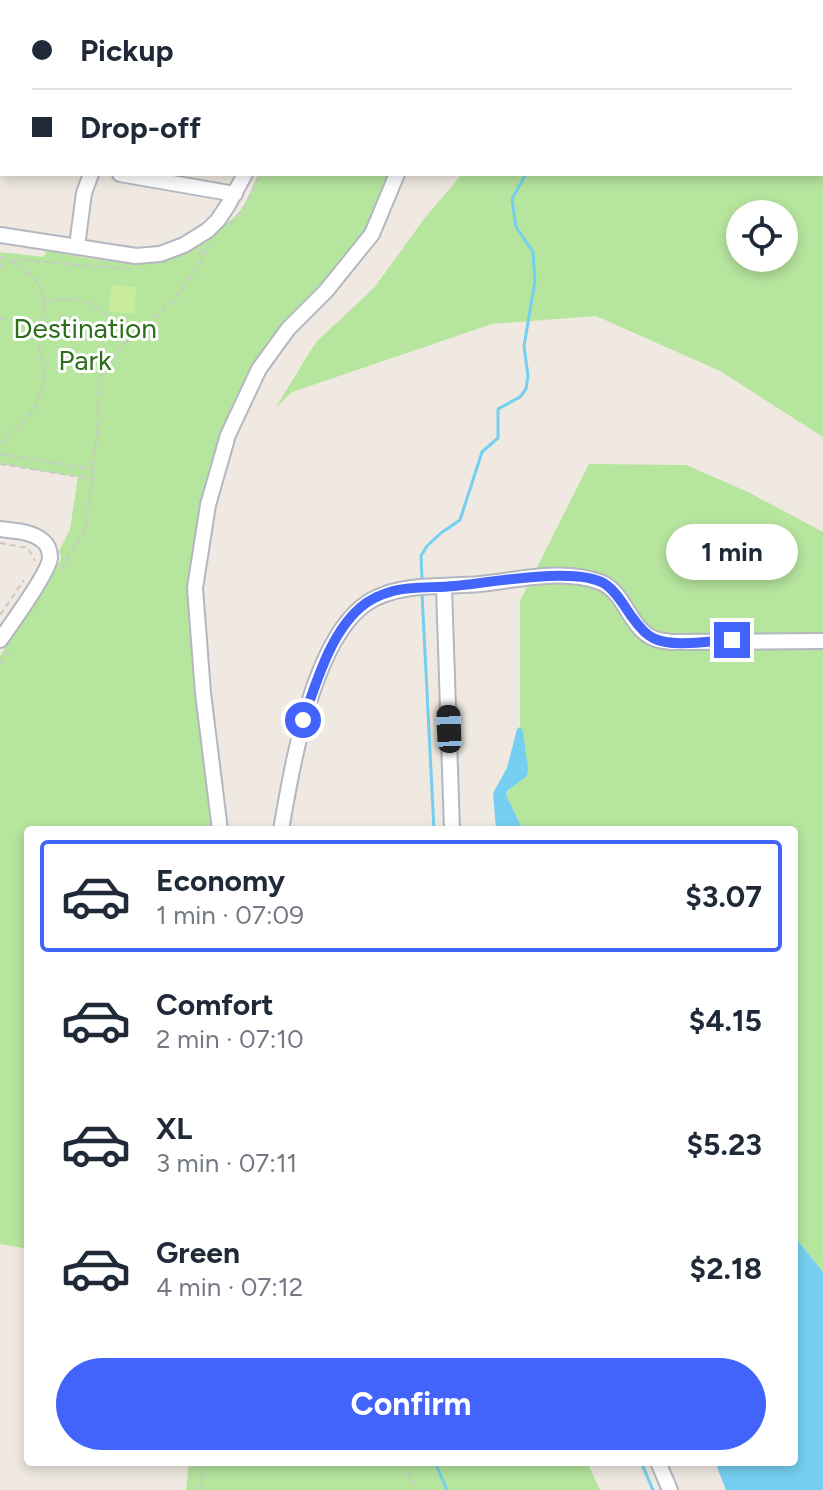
<!DOCTYPE html>
<html lang="en">
<head>
<meta charset="utf-8">
<style>
  :root { --surface:#fff; --page:#f2f2f3; --text:#1f2937; --muted:#747a83; --line:#e0e1e3; --accent:#4264fb }
  body { margin:0; font-family:Figtree,sans-serif; background:var(--page); color:var(--text); height:100vh; display:flex; flex-direction:column; font-size:30px; white-space:nowrap }
  * { box-sizing:border-box; margin:0 }
  p { font-size:26px; color:var(--muted) }
  .icon { flex:none; width:44px; height:44px; fill:none; stroke:currentColor; stroke-width:2; stroke-linecap:round; stroke-linejoin:round }
  .map { position:relative; flex:1; overflow:hidden }
  .details { position:absolute; left:24px; top:826px; width:774px; height:640px; display:flex; flex-direction:column; background:var(--surface); border-radius:8px; box-shadow:0 4px 12px #0003 }
  .details>* { flex:none }
  .top-card { position:absolute; left:0px; top:0px; width:824px; height:176px; box-shadow:0 4px 12px #0003; display:grid; align-content:center; height:176px; padding:0 32px; background:var(--surface) }
  .buttons { position:absolute; left:726px; top:200px; display:grid; gap:16px }
  .buttons a { display:grid; place-items:center; width:72px; height:72px; border-radius:50%; background:var(--surface); box-shadow:0 4px 12px #0003; font-size:40px }
  .end { position:absolute; width:36px; height:36px; margin:-18px; border:10px solid #4264fb; background:#fff; box-shadow:0 0 0 4px #fff }
  .from { border-radius:50% }
  .bubble { position:absolute; height:56px; border-radius:28px; background:var(--surface); box-shadow:0 4px 12px #0003; font-size:26px; font-weight:700; line-height:56px; text-align:center }
  .car { position:absolute; width:24px; height:48px; margin:-24px -12px; border-radius:10px; box-shadow:0 0 6px 2px #0007; background:linear-gradient(#222 24%,#8ab4d8 0 40%,#222 0 76%,#8ab4d8 0 86%,#222 0) }
  .top-card b { display:flex; align-items:center; gap:28px; height:76px; font-size:30px }
  .top-card b+b { border-top:2px solid var(--line) }
  .top-card i { width:20px; height:20px; background:var(--text) }
  ul { padding:14px 0 0; list-style:none }
  li { display:flex; align-items:center; gap:24px; height:112px; margin:0 16px 12px; padding:0 16px; border:4px solid transparent; border-radius:8px }
  li div { flex:1 }
  li b { display:block; font-size:30px }
  li em { font-style:normal; font-weight:700 }
  li.active { border-color:var(--accent) }
  li>.icon { width:72px; height:72px; stroke-width:1.5 }
  .primary-button { display:flex; gap:16px; margin-top:auto; padding:16px 32px }
  .primary-button a { flex:1; height:92px; border-radius:48px; background:var(--accent); color:#fff; font-size:32px; font-weight:700; line-height:92px; text-align:center }
  .map>svg:first-child { display:block }
</style>
</head>
<body>
<div class="map">
<svg width="823" height="1490" viewBox="0 0 823 1490">
  <rect width="100%" height="100%" fill="#efe9e1"/>
  <!-- green -->
  <path fill="#b6e59e" fill-rule="evenodd" d="M456,0h367v437l-103,-66 -124,-55 -104,8 -200,68 -16,15 40,-65 58,-54 50,-69 38,-45h360v-172h-365zM740,214h44v44h-44z
    M258,174h135l-25,60 -46,55 -36,35 -61,109 -33,153 23,244h-187v419l-28,-5v-588l60,-95 1,-5 -2,-5 11,-22 8,-52 -78,-13v-212l44,5 2,-6c68,11 125,29 179,-26 6,-5 13,-11 17,-17 7,-10 11,-23 16,-34z
    M589,464l97,1 62,27 75,40v740l-29,-36v-406h-271l-17,-35c2,-4 5,-7 7,-10 6,-12 13,-46 7,-58v-126z
    M189,1462h398l13,28h-414z"/>
  <!-- pitch -->
  <path fill="#c9ec9a" d="M111,285l25,2 -2,27 -25,-3z"/>
  <!-- water -->
  <path fill="#75cff0" d="M520,727l3,4 5,38 -1,7 -19,14 -2,5 17,35h-27l-3,-37 14,-25 10,-39z
    M794,1236l29,36v218h-97l-11,-28h79z"/>
  <g fill="none" stroke-linecap="round" stroke-linejoin="round">
    <!-- stream -->
    <path stroke="#75cff0" stroke-width="3" d="M587,0v2
      M422,580l-1,-24 6,-10 14,-13 19,-13 22,-68 16,-14v-29l22,-12 6,-8 2,-13 -4,-30 11,-65 -2,-29 -17,-25 -4,-28 14,-25
      M422,593l12,237
      M435,1462l12,28
      M641,1462l12,28"/>
    <!-- minor casing -->
    <g stroke="#b4b7c1" stroke-width="18">
      <path id="minor" d="M13,0v2
        M171,2l1,-2
        M325,2l1,-2
        M418,2v-2
        M120,174l115,20
        M0,235l136,21 24,-2 24,-9 24,-15 10,-10 10,-15 17,-31
        M77,246l7,-53 7,-19
        M0,529c14,2 32,2 43,12 5,4 7,11 7,17 -1,14 -40,68 -50,82
        M444,587l8,243
        M220,830l-17,-137 -8,-105 13,-83 20,-70 31,-66 29,-40 38,-38 46,-57 25,-60
        M281,830c11,-62 33,-206 97,-233 30,-14 69,-10 102,-13 38,-4 83,-16 120,-2 25,9 29,46 53,56 5,3 13,3 18,4l152,-1
        M658,1462l12,28"/>
    </g>
    <!-- path -->
    <path stroke="#c9c9c9" stroke-width="2" stroke-dasharray="6 4" stroke-linecap="butt" d="M340,2l1,-2
      M231,225l15,-21 14,-30
      M198,253l12,-7
      M0,257c20,6 44,23 44,46 0,13 -4,25 -5,37 0,9 3,17 4,25 4,37 -15,58 -43,77
      M14,261l5,-1 111,9
      M0,268l1,-10
      M46,302l19,-3 18,1 40,24 6,12
      M0,318l41,6
      M0,454l93,15
      M0,464l93,15
      M0,543l28,5 7,13
      M62,569l24,-41 12,-106v-38l4,-11 22,-29 26,-21 22,-21 23,-30 15,-26
      M0,615l24,-35
      M0,664l11,-16
      M403,1462l14,28
      M201,1490l2,-28"/>
    <!-- minor -->
    <use href="#minor" stroke="#fff" stroke-width="14"/>
  </g>
  <g fill="none" stroke-linecap="round" stroke-linejoin="round">
    <!-- route -->
    <path stroke="#4264fb" stroke-width="10" d="M303,720c13,-36 27,-87 58,-113 9,-8 21,-13 32,-16 20,-5 41,-3 61,-5 34,-3 122,-20 151,-2 11,7 19,22 27,33 5,7 12,17 21,21 19,10 57,3 79,2"/>
  </g>
  <g text-anchor="middle" stroke-width="6" stroke-linejoin="round" paint-order="stroke">
    <!-- park labels -->
    <g font-size="28" fill="#2c6e1b" stroke="#fff">
      <text x="85" y="338">Destination<tspan x="85" dy="32">Park</tspan></text>
    </g>
  </g>
</svg>
<div class="buttons">
<a><svg class="icon" aria-label="locate" viewBox="0 0 24 24"><circle cx="12" cy="12" r="6"/><path d="M12 2v4M12 18v4M2 12h4M18 12h4"/></svg></a>
</div>
<i class="end from" style="left:303px;top:720px"></i>
<i class="end" style="left:732px;top:640px"></i>
<div class="bubble" style="left:666px;top:524px;width:132px">1 min</div>
<i class="car" style="left:449px;top:729px;rotate:358deg"></i>
<div class="top-card">
<b><i class="from"></i>Pickup</b>
<b><i></i>Drop-off</b>
</div>
<section class="details">
<ul>
<li class="active"><svg class="icon" aria-label="car" viewBox="0 0 24 24"><path d="M5 17H2v-5l4-1 3-4h7l3 4 3 1v5h-3M9 17h6M6 11h13"/><circle cx="7" cy="17" r="2"/><circle cx="17" cy="17" r="2"/></svg><div><b>Economy</b><p>1 min · 07:09</p></div><em>$3.07</em></li>
<li><svg class="icon" aria-label="car" viewBox="0 0 24 24"><path d="M5 17H2v-5l4-1 3-4h7l3 4 3 1v5h-3M9 17h6M6 11h13"/><circle cx="7" cy="17" r="2"/><circle cx="17" cy="17" r="2"/></svg><div><b>Comfort</b><p>2 min · 07:10</p></div><em>$4.15</em></li>
<li><svg class="icon" aria-label="car" viewBox="0 0 24 24"><path d="M5 17H2v-5l4-1 3-4h7l3 4 3 1v5h-3M9 17h6M6 11h13"/><circle cx="7" cy="17" r="2"/><circle cx="17" cy="17" r="2"/></svg><div><b>XL</b><p>3 min · 07:11</p></div><em>$5.23</em></li>
<li><svg class="icon" aria-label="car" viewBox="0 0 24 24"><path d="M5 17H2v-5l4-1 3-4h7l3 4 3 1v5h-3M9 17h6M6 11h13"/><circle cx="7" cy="17" r="2"/><circle cx="17" cy="17" r="2"/></svg><div><b>Green</b><p>4 min · 07:12</p></div><em>$2.18</em></li>
</ul>
<div class="primary-button"><a>Confirm</a></div>
</section>
</div>
</body>
</html>
